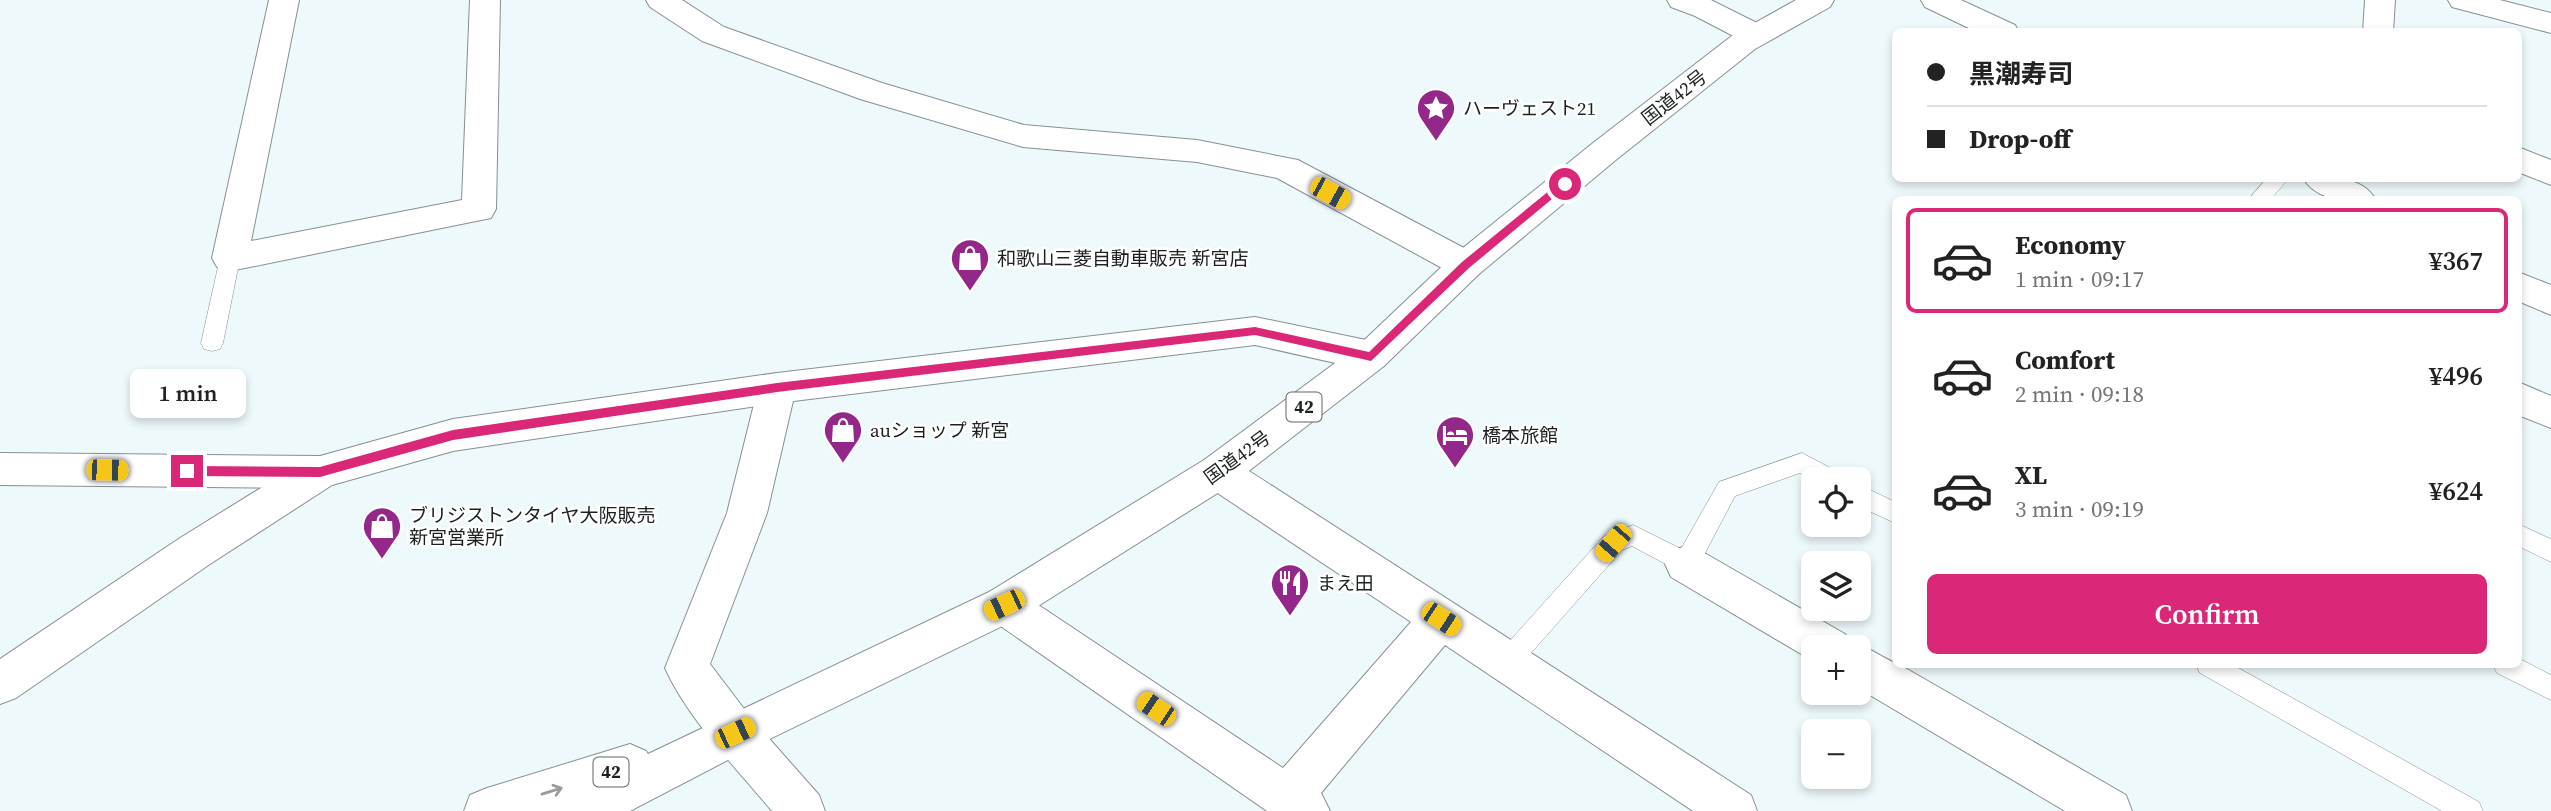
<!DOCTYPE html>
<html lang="en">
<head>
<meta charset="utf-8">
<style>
  :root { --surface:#fff; --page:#f6f6f6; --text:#222; --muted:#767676; --line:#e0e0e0; --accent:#db2777 }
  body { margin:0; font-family:"Source Serif 4","Noto Sans JP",serif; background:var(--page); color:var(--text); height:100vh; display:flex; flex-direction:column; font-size:26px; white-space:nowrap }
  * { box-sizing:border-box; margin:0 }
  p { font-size:23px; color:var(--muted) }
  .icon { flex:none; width:38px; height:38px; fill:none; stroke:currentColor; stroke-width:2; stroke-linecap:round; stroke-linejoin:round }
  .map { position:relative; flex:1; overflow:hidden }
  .sheet { position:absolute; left:1892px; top:196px; width:630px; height:472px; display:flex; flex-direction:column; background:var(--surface); border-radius:10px; box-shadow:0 4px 10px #0003 }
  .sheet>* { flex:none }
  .guide { position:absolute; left:1892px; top:28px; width:630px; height:154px; border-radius:10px; box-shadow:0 4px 10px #0003; display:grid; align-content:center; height:154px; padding:0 35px; background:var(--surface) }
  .controls { position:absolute; left:1801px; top:467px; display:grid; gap:14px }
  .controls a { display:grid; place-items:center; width:70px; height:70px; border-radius:10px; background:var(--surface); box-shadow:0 4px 10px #0003; font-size:35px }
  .end { position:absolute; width:32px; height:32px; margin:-16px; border:9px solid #db2777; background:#fff; box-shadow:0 0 0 4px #fff }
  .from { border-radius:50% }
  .bubble { position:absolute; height:49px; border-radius:10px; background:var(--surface); box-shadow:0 4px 10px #0003; font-size:23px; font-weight:600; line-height:49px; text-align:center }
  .car { position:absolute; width:21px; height:42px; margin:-21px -10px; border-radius:9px; box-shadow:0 0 5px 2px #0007; background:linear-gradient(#f5c518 24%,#345 0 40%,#f5c518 0 76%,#345 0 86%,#f5c518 0) }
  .guide b { display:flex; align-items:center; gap:24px; height:66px; font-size:26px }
  .guide b+b { border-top:2px solid var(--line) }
  .guide i { width:18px; height:18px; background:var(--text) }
  ul { padding:12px 0 0; list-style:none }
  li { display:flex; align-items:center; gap:21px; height:105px; margin:0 14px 10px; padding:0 21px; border:4px solid transparent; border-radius:10px }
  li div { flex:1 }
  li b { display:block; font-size:26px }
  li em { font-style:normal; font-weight:600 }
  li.on { border-color:var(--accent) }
  li>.icon { width:63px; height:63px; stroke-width:1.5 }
  .action { display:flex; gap:14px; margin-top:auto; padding:14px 35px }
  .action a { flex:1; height:80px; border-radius:10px; background:var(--accent); color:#fff; font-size:28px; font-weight:600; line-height:80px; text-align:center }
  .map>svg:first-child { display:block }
</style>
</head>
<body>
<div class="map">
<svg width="2551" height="811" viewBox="0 0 2551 811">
  <rect width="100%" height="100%" fill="#eef9fc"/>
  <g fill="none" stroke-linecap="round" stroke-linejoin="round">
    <!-- lane casing -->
    <g stroke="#868f92" stroke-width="1">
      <path id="lane" d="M2267,178h22l-19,22h-22z
        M230,250l7,3 3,5 -17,85 -3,6 -8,2 -8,-2 -3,-6 19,-85 3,-5z
        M1802,453l38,20 4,7 -31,1 -13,-8 -65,23 -40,76 -9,3 -54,-29 -10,4 -106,120 -9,4 -9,-4 -4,-8 4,-8 106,-118 29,-11 48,24 38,-67z
        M1858,484l37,18v21l-37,-17z
        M2518,524l33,15v23l-33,-16z
        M2518,658l33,17v25l-54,-27 -4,-8h25z
        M2196,665h37l246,137 4,9h-41l-242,-138z"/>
    </g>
    <!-- street casing -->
    <g stroke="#868f92" stroke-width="2">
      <path id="street" d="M269,0h30l-48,241 211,-41 8,-200h30l-4,209 -5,9 -261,53 -13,-4 -5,-9z
        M646,0h36l42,27 158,56 142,42 173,15 101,20 181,96 5,9 -5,9 -13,4 -13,-4 -176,-96 -80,-16 -174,-15 -163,-48 -158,-58 -52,-34z
        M1667,0h44l56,28 4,7 -4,7 -11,3 -11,-3 -50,-26 -24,-9z
        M1921,0h40l54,25 4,7h-42l-52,-25z
        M2365,0h30l-2,32h-30z
        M2448,0h52l51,13v20l-99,-26z
        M2518,147l33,13v25l-33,-13z
        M2303,178c26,0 58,-4 73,22 -26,0 -57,4 -73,-22z
        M2518,272l33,13v30l-33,-14z
        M777,373l13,4 6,11 -29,125 -57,151 41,54 68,77 6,16h-53c-36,-43 -84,-92 -107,-143l62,-155 31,-125 6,-11z
        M2518,382l33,14v32l-33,-13z
        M0,453l320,3 14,4 6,12 -6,12 -14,4 -320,-3z
        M1218,456l14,4 519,335 6,16h-64l-248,-166 -124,148 9,18h-63l-278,-193 -6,-13 6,-13 15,-6 15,6 264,176 128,-146 -207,-138 -6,-12 6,-12z
        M1686,546l15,5 144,83 6,13 7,-3c15,6 30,17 42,21l226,130 6,16h-67l-207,-123v-40h-45v13l-142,-84 -6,-13 6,-13z"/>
    </g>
    <!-- secondary casing -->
    <g stroke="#868f92" stroke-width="2">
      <path id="secondary" d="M1255,317l116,24 13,5 6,10 -6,10 -13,5 -116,-26 -478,58 -324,48 -121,34 -122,79 -194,134 -16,6v-45l180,-121 126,-78 14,-4 133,-37 324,-46z"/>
    </g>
    <!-- highway casing -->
    <g stroke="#868f92" stroke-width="2">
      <path id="highway" d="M1796,0h38l-4,7 -75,42 -138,110 -138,115 -95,92 -152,118 -213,134 -268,130 -121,63h-166l6,-16 17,-7 143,-44 16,7 2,3 341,-162 215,-132 154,-114 95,-90 140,-113 140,-108z"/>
    </g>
    <!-- lane -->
    <use href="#lane" fill="#fff" fill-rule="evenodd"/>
    <!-- street -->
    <use href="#street" fill="#fff" fill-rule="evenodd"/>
    <!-- secondary -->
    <use href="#secondary" fill="#fff" fill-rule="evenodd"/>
    <!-- highway -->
    <use href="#highway" fill="#fff" fill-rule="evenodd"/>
  </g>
  <!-- one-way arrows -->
  <defs><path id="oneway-shaft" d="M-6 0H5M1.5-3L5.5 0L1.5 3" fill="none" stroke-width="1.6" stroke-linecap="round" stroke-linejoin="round" transform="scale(1.75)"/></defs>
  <use stroke="#999b9b" href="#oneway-shaft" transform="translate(552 791) rotate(-17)"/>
  <!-- route -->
  <path fill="#db2777" d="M1561,181l9,3 -101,84 -98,93 -116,-26 -478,57 -324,48 -133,37 -133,-1 -6,-5 6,-5 133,1 133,-37 324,-47 478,-56 114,25 93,-90z"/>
  <!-- icons -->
  <defs>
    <g id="sight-pin" transform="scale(2.0125)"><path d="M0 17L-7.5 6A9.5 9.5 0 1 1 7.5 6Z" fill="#93288a" stroke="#fff"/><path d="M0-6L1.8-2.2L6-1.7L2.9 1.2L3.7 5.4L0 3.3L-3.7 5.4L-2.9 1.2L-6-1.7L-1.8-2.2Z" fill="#fff"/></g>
    <g id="shop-pin" transform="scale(2.0125)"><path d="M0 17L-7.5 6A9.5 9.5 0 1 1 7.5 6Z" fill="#93288a" stroke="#fff"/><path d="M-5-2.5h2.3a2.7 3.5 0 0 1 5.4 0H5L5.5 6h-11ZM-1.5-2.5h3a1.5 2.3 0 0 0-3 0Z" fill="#fff"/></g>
    <g id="hotel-pin" transform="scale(2.0125)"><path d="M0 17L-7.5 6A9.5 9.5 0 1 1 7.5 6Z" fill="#93288a" stroke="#fff"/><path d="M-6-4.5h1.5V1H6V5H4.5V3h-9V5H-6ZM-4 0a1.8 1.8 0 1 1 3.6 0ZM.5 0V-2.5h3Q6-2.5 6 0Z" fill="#fff"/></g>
    <g id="restaurant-pin" transform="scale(2.0125)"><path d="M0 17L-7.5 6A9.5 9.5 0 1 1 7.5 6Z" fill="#93288a" stroke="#fff"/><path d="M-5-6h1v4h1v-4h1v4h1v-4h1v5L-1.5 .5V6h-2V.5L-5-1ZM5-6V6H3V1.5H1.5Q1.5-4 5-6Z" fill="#fff"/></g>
  </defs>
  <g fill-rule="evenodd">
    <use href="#sight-pin" x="1436" y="108"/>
    <use href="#shop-pin" x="970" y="258"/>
    <use href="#shop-pin" x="843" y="430"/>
    <use href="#hotel-pin" x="1455" y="435"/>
    <use href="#shop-pin" x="382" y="526"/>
    <use href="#restaurant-pin" x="1290" y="583"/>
  </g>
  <g text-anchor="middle" stroke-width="5" stroke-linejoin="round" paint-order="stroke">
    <!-- shield labels -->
    <g fill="#fff" stroke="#606364" stroke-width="2">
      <rect x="1286.5" y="392.5" width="35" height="29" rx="5"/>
      <rect x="593.5" y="757.5" width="35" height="29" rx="5"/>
    </g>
    <g font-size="18" font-weight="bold" fill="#1c2021">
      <text x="1304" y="413">42</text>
      <text x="611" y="778">42</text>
    </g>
    <!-- street labels -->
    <g font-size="19" fill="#1c2021" stroke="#fff">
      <text transform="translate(1674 97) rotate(-38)" y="7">国道42号</text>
      <text transform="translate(1237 457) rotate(-36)" y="7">国道42号</text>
    </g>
    <!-- poi labels -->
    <g font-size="19" fill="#1c2021" stroke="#fff" text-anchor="start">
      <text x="1463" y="115">ハーヴェスト21</text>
      <text x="997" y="265">和歌山三菱自動車販売 新宮店</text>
      <text x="870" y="437">auショップ 新宮</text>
      <text x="1482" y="442">橋本旅館</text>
      <text x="409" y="522">ブリジストンタイヤ大阪販売<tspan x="409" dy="22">新宮営業所</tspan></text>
      <text x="1317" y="590">まえ田</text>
    </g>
  </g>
</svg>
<div class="controls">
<a><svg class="icon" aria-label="locate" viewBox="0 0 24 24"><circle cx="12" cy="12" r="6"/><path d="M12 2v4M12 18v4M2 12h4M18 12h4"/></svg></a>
<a><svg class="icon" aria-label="layers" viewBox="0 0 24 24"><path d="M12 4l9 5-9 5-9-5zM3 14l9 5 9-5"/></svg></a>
<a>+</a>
<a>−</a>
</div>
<i class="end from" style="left:1565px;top:184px"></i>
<i class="end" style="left:187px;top:471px"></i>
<div class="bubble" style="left:130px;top:369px;width:116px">1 min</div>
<i class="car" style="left:1330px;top:193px;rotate:119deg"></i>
<i class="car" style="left:107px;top:470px;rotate:91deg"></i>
<i class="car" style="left:1613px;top:543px;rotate:221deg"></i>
<i class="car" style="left:1004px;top:605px;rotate:245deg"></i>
<i class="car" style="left:1441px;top:619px;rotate:123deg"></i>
<i class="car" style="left:1156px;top:709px;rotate:304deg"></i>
<i class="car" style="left:735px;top:733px;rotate:65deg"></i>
<div class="guide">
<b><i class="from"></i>黒潮寿司</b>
<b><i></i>Drop-off</b>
</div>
<section class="sheet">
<ul>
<li class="on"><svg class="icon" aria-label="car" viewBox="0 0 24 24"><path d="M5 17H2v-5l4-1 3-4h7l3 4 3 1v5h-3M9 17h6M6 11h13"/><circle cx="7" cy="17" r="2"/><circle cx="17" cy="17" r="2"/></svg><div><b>Economy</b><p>1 min · 09:17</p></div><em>¥367</em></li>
<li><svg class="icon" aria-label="car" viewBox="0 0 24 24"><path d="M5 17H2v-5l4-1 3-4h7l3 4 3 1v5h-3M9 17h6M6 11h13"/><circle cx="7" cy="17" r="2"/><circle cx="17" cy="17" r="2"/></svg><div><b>Comfort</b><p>2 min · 09:18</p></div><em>¥496</em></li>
<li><svg class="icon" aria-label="car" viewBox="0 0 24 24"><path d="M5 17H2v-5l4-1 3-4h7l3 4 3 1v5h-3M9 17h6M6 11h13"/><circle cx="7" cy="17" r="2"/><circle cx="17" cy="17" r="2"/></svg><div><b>XL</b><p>3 min · 09:19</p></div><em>¥624</em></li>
</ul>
<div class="action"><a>Confirm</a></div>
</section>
</div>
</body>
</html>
